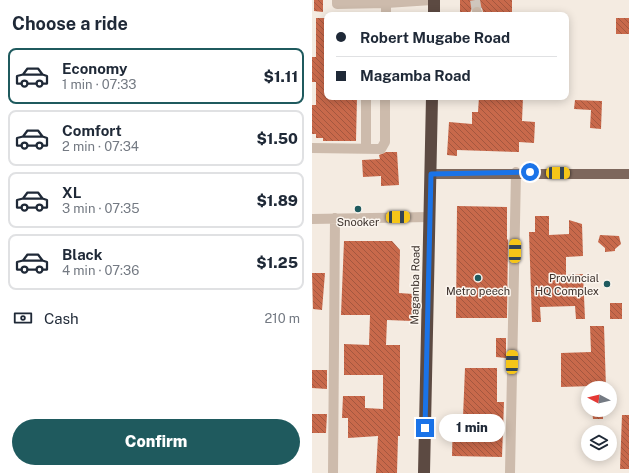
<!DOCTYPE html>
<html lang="en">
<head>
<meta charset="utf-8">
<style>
  :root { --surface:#fff; --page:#f2f2f3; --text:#1f2937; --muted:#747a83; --line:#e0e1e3; --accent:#1f5a5e }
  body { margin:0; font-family:"Public Sans",sans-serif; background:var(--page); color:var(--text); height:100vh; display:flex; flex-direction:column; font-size:15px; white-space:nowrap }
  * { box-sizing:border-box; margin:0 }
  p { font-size:13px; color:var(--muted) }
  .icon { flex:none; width:22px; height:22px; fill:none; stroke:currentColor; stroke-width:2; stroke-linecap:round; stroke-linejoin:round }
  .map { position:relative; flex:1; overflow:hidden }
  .details { display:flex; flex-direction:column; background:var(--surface); width:312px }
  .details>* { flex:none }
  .top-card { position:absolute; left:12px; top:12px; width:245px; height:88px; border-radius:8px; box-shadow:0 2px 10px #0003; display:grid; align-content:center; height:88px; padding:0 12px; background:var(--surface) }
  .needle { width:26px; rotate:277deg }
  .buttons { position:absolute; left:269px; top:381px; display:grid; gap:8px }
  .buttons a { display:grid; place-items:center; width:36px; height:36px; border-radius:50%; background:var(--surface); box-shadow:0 2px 10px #0003; font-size:20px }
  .end { position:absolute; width:18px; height:18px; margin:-9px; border:5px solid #1a73e8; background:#fff; box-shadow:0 0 0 2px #fff }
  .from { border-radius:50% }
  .bubble { position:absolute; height:28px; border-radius:14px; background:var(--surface); box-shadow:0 2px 10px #0003; font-size:13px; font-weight:800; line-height:28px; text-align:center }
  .car { position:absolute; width:12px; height:24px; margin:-12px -6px; border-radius:5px; box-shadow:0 0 3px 1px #0007; background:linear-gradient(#f5c518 24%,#345 0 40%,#f5c518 0 76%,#345 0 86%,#f5c518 0) }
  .top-card b { display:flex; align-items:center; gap:14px; height:38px; font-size:15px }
  .top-card b+b { border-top:1px solid var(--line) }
  .top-card i { width:10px; height:10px; background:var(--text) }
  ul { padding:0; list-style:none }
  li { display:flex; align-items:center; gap:12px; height:56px; margin:0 8px 6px; padding:0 4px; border:2px solid var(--line); border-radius:8px }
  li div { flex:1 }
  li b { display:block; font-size:15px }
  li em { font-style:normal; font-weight:800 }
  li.active { border-color:var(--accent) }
  li>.icon { width:36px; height:36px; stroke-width:1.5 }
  h2 { padding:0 12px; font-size:18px; line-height:48px }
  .pay { display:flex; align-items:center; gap:10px; height:44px; padding:0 12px; font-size:15px }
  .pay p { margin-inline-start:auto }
  .action { display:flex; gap:8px; margin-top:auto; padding:8px 12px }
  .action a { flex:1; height:46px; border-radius:24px; background:var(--accent); color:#fff; font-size:16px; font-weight:800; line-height:46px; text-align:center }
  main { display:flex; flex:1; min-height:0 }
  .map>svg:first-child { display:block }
</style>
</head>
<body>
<main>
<section class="details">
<h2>Choose a ride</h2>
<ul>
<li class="active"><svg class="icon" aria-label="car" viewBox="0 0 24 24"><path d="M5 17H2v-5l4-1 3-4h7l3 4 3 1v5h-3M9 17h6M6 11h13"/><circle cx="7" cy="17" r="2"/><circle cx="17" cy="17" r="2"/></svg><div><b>Economy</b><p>1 min · 07:33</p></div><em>$1.11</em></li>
<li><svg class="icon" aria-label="car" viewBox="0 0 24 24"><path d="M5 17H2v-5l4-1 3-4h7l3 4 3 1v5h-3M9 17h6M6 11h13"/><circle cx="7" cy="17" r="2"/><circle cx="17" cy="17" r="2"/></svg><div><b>Comfort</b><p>2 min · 07:34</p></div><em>$1.50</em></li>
<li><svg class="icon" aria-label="car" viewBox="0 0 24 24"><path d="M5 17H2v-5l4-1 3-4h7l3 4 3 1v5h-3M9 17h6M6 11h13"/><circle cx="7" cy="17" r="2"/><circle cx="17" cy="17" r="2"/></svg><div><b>XL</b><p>3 min · 07:35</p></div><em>$1.89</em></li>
<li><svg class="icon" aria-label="car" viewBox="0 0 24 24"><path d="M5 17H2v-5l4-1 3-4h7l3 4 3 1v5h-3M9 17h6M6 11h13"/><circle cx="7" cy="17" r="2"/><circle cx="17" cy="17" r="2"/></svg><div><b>Black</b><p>4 min · 07:36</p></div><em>$1.25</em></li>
</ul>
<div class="pay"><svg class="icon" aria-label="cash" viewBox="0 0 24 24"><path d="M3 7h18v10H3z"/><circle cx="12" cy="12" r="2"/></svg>Cash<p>210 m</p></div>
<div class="action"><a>Confirm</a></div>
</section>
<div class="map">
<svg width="317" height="473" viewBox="0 0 317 473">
  <defs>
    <pattern id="building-back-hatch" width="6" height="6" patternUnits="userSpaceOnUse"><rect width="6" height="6" fill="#c8694b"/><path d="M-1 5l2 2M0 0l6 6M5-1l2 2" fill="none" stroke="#a4573f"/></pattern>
  </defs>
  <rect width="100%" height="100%" fill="#f4ebe1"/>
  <!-- building -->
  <path fill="url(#building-back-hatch)" d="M2,0h9v12l-9,-1z
    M148,0h52v15h-22v-3h-7l-1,-4 -5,-2 -5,2 -2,5h-10z
    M4,18h11v79h30l-1,44h-33v-3h-7v-4h-4v-29h4v-23h-4v-25h4z
    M304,18h13v16h-13z
    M167,97h44l-1,24 13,1 -1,21 -15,-1v10l-62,-2v6l-10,-1 2,-33 23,2v-12h6z
    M263,100l27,1 -1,28 -11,-1 1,-18 -17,-1z
    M74,152h11l2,33 -18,1v-10l-18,1 -1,-17 18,-1 -1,-4z
    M145,206l50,1v32l1,1 -1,78h-51z
    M223,216h14v19l20,-1v-14l13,4 1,32 -17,1v18l17,-1 2,45h-9l-1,-13 -35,1 1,15h-9l-3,-90h6z
    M288,235l19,1 2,8 -6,5v2l-10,1v-4l-7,-6z
    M32,241h48l8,9 -1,43 14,1 -1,27 -25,-1 -1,25h14v91h-2l-1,37h-21l2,-37 -30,2v-20h-6l1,-22h22v12l18,1v-34h-39v-31l25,1 1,-30h-29z
    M0,273h13l-3,37 -9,-1z
    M298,303h12v16h-12z
    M278,326h14l2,62h-14v-2l-31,1v-34l30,-1z
    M184,338h10v20l-10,-1z
    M153,368h32v34h7l-2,55 -50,-1 1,-39h10z
    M0,370h15v19l-15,-1z
    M280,410h11v9h-10z
    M0,414h15l-1,19h-14z
    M310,415h7v54h-9z"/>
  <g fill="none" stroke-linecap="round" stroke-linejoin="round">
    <!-- minor-tunnel -->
    <path stroke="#cfc6bd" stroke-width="10" stroke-dasharray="10 5" stroke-linecap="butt" d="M163,0l2,12"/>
    <!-- minor -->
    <path stroke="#cdbbac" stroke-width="10" d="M25,0v4l49,-1
      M74,15v-12l46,-3
      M165,15v-3
      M0,148l69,1 4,-7v-45
      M54,148v-51
      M0,219l118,-2
      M21,473l2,-255
      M198,473l6,-301"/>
    <!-- major -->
    <path stroke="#7d675c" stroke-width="10" d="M119,174h198"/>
    <!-- highway -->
    <path stroke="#5c4a42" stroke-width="12" d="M122,15v-15
      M112,473l8,-376"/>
  </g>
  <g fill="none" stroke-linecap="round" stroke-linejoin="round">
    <!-- route -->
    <path stroke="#1a73e8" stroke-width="5" d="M113,428l6,-254 99,-2"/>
  </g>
  <!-- markers -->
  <g fill="#1f5a5e" stroke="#fbf5ee" stroke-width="1.5">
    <circle cx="46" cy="209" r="4"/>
    <circle cx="166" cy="278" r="4"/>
    <circle cx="295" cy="284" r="4"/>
  </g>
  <g text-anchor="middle" stroke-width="3" stroke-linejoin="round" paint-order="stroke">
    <!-- poi labels -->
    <g font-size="11" fill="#3b302b" stroke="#fbf5ee">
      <text x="46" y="226">Snooker</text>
      <text x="287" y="282" text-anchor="end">Provincial<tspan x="287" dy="13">HQ Complex</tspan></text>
      <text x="166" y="295">Metro peech</text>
    </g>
    <!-- street labels -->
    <g font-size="11" fill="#3b302b" stroke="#fbf5ee">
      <text transform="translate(103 285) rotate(-89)" y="4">Magamba Road</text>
    </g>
  </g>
</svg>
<div class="buttons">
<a><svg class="needle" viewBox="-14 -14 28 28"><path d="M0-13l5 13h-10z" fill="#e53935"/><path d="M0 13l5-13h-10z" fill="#747a83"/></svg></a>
<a><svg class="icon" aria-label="layers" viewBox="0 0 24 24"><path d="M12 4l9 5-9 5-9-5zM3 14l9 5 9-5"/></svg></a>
</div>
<i class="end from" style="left:218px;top:172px"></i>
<i class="end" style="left:113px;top:428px"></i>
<div class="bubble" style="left:127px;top:414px;width:66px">1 min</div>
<i class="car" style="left:246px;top:173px;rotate:91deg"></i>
<i class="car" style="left:86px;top:217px;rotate:89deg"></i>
<i class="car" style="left:203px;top:251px;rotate:1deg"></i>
<i class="car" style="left:200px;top:362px;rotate:1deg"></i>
<div class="top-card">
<b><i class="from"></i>Robert Mugabe Road</b>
<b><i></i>Magamba Road</b>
</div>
</div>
</main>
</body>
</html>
